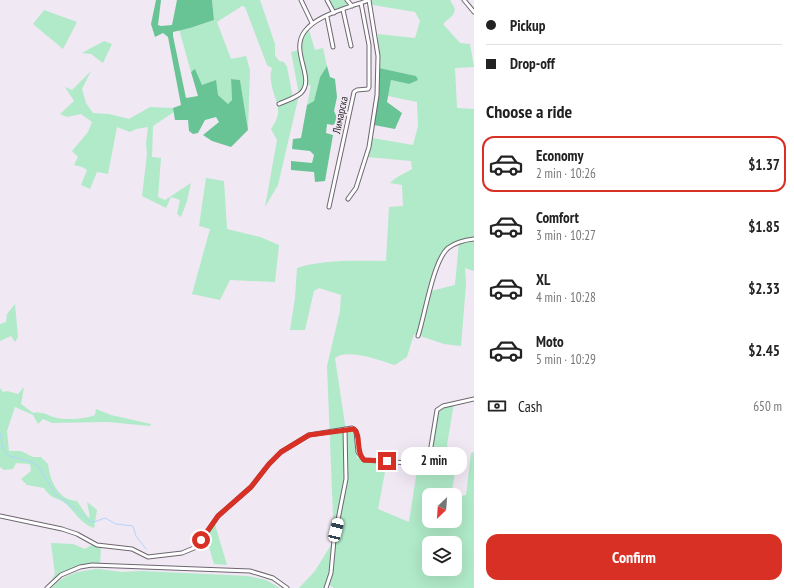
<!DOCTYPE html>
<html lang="en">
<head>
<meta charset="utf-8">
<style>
  :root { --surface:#fff; --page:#f6f6f6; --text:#222; --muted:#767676; --line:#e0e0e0; --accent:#d93025 }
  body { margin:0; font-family:"PT Sans Narrow",sans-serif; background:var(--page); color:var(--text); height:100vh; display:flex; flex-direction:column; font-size:15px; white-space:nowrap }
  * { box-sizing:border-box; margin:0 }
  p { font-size:13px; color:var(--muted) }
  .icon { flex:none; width:22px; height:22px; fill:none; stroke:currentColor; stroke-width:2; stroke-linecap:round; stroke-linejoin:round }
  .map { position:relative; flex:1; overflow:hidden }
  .drawer { display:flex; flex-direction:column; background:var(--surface); width:320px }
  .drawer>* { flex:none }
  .banner { display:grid; align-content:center; height:88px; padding:0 12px; background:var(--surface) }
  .needle { width:26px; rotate:205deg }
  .tools { position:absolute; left:422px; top:488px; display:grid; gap:8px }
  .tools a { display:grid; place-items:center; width:40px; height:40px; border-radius:8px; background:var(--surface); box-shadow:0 4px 16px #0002; font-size:20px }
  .end { position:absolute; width:18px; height:18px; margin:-9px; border:5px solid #d93025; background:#fff; box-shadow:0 0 0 2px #fff }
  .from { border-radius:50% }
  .bubble { position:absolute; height:28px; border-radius:12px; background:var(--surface); box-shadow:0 4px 16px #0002; font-size:13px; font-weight:600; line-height:28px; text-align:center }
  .car { position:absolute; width:12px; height:24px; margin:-12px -6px; border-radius:5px; box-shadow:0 0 3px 1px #0007; background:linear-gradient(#fff 24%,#345 0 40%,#fff 0 76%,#345 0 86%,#fff 0) }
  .banner b { display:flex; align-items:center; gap:14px; height:38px; font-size:15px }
  .banner b+b { border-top:1px solid var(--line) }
  .banner i { width:10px; height:10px; background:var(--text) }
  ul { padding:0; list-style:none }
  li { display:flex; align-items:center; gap:12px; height:56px; margin:0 8px 6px; padding:0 4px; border:2px solid transparent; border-radius:12px }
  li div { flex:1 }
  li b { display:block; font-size:15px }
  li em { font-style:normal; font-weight:600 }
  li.selected { border-color:var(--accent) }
  li>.icon { width:36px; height:36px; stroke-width:1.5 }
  h2 { padding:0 12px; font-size:18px; line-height:48px }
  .pay { display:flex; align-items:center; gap:10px; height:44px; padding:0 12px; font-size:15px }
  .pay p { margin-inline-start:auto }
  .action { display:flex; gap:8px; margin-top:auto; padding:8px 12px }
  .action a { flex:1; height:46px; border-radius:12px; background:var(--accent); color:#fff; font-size:16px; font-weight:600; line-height:46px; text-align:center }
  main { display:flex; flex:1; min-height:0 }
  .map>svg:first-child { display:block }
</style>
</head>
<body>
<main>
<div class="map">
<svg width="474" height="588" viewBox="0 0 474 588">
  <rect width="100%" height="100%" fill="#f0e8f3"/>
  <!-- green -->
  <path fill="#b0eac8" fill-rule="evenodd" d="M212,0h48l15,44v11l4,6 5,1 3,5 6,31 6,-4 -8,-42 8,-2 1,-10 8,-13 7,23 8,-2 4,18 -7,11 -6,24 -7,4 4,-19 -6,-3 -6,12 -21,90 -13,22 12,-67 -6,-11c15,-21 2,-28 0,-48 -1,-5 0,-9 1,-13l-5,-3 -22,-58 -3,-1 -25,16 14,37 15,-3 4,14 -2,60 -8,-50 -9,-1 1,21 -4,4 -10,-9 -16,-10 -7,-15 -4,2 -12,-43h8l27,-9z
    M327,0h20l5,6 -18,7z
    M370,0h80l5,9 -2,6 -10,9 17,19 10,1 4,23 -19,1 2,40 17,1v162l-9,-3 1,16 -5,62 -17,-2 -30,-10 -7,23 -12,8c-14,-4 -47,-17 -60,-7l11,73 9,2 2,25 30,3 -9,48 31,13 9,-58 11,-5 7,-47 4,-4 14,-5 -7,42 8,28 -4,22h-22v26h26v-24l11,-2 5,-42 3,-1v136h-140l-6,-4 -2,4h-27l16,-17 19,-31 -7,-174 13,-55 1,-16 -22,-7 -5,3 -9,39h-15l5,-32 2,-30c28,-9 61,-7 89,-7l3,-54 14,-1 -1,-21 -12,-2c7,-7 14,-9 22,-14l-1,-8 -44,-4 5,-19 41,7 5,-19 -1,-24 -29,-6 3,-16 18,4 7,-8 -37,-8 -1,-34 37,4 5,-17 -5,-9 -42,-7zM459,242l-4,43 -24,6c6,-22 7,-37 28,-49zM429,543h26v26h-26z
    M44,10l33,12 -14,27 -30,-25z
    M104,41l8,3 -9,19 -12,-9 -9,-1z
    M91,71l-9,18 4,14 7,10 16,1 20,5 21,-12 23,1 1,4 -21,14 -1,31 9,1 -3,39 7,3 26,-17 -4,18 -6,16 -4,-3 3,-14 -9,-3 -5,11 -24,-12 5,-42 -1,-10 2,-17 -12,2 -6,3 -13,-5 -9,47 -11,-2 -7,17 -9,-4 6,-15 -5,-3 -8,-2 4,-8 -6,-6 16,-19 4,-10 -11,-8 -14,3 -7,-3 14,-13 -9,-14 7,3z
    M206,178l18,3 3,48 33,8 19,8 -4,37 -45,-2 -10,20 -28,-6 18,-65 -11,-3z
    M15,304l3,33 -3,5 -4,-6 -11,5v-17l6,-2 1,-8z
    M24,387l-3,17 12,9c10,-2 15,3 24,5 11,2 28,1 38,-3l1,-6 15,6 40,9 -1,2 -42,-4 -56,1 -9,-4 -5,5 -5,-9 -18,-8 -8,24 2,20h12l12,6h8l7,7c2,17 10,36 29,37l10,15 3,2 -3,-16 10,8 -3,18c-13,-4 -18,-15 -28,-24 -9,-8 -14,-3 -22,-16l-17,-3 -6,-6 10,-8 -1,-7 -14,-1 -3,6 -9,1 -4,-3v-79l3,4 4,-1 11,3z
    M214,521l13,44 -13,-1 -9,-30z
    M51,543l22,1 12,5 8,-5 8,2 -1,19c-23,2 -34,6 -52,21l7,-12z
    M99,569l23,3 19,-1 107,5 18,4 14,8h-228c11,-14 30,-18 47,-19z"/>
  <!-- forest -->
  <path fill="#68c494" d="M156,0h5l-3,25 3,1 11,-1 5,-25h35l2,20 -24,8 -17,4v4l13,62 12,-2 -7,-24 4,-3 7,16 14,-5 2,15 10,9 4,-4 -1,-21 9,1 8,50 -17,17 -19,-6 -9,-6 16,-13 -3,-5 -11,3 -7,13 -5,1 -4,-3 -1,-11h-13l-2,-12 8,-3 -13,-68 -5,-4 -8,4 -4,-13z
    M327,66l3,11 5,2 2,18 -3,14 4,9 -5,5 -6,-1 -1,9 7,2 -8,46 -10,1 -1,-10 -23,-2v-9l21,2 2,-8 -4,-4 -18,-2 1,-10 8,-1 6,-33 7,-4 6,-24z
    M379,68l37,8 2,4 -9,4 -18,-4 -4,22 15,11 -7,16 -21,-4 4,-24z"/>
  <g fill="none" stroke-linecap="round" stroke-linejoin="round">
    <!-- stream -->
    <path stroke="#b1d5fe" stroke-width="1" d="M0,433l3,16 6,7 23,6 7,5 17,28 19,13 14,13 5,1 11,-4 11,6 17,2 3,10 10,13"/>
    <!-- minor casing -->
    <g stroke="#6e6670" stroke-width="5">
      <path id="minor" d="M301,0l11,23
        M327,0l7,13
        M347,0l5,6
        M464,0l10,12
        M343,10l8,36
        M327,17l6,30
        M279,104c7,-3 16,-6 22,-11 15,-15 -12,-42 4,-62 10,-13 30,-19 46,-25 5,-2 12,-3 17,-6
        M348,199l8,-11 13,-41 8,-52 1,-39 -9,-56
        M329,207l25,-115 3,-2 11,-1 1,-2v-42l-8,-42
        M418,336c7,-21 15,-75 30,-88 8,-6 16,-8 26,-9
        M0,516l62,13 15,5 20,11 35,4 16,8 34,-4 12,-5 5,-4 19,-28 33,-29 18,-23 12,-12 28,-17 43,-7 4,3 2,21 6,8 59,4 6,-5 8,-49 6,-4 31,-7
        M47,588l14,-13 19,-8 12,-2 158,6 23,7 14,10
        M326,588l5,-15 3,-33 12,-61 -1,-50"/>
    </g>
    <!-- minor -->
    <use href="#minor" stroke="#fff" stroke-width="3"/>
  </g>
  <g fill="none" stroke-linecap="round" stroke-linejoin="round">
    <!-- route -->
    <path stroke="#d93025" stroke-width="5" d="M201,540l17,-24 33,-29 18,-23 12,-12 28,-17 45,-6c8,8 1,22 10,31l23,1"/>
  </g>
  <g text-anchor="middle" stroke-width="4" stroke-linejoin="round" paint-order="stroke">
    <!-- street labels -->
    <g font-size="11" fill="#29262a" stroke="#f0e8f3">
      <text transform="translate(340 115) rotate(-78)" y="4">Лимарска</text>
    </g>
  </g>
</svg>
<div class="tools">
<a><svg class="needle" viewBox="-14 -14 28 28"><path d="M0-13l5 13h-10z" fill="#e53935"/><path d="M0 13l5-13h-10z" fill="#767676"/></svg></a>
<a><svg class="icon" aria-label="layers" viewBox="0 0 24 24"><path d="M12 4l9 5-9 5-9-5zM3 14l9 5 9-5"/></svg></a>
</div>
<i class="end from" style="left:201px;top:540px"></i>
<i class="end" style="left:387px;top:461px"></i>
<div class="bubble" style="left:401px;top:447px;width:66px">2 min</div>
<i class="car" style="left:336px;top:530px;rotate:14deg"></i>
</div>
<section class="drawer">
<div class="banner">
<b><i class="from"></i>Pickup</b>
<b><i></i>Drop-off</b>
</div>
<h2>Choose a ride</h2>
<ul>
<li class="selected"><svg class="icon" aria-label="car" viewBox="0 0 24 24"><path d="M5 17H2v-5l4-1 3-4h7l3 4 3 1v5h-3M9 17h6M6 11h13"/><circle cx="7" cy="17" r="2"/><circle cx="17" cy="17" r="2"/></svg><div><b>Economy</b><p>2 min · 10:26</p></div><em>$1.37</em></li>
<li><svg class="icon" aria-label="car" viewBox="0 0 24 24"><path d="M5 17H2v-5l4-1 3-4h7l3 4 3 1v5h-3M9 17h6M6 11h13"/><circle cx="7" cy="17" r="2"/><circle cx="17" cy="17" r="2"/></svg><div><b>Comfort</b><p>3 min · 10:27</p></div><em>$1.85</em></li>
<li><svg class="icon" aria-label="car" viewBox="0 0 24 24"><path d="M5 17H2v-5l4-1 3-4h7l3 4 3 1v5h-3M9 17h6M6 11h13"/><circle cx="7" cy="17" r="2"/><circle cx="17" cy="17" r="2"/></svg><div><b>XL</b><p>4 min · 10:28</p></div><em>$2.33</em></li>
<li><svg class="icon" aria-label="car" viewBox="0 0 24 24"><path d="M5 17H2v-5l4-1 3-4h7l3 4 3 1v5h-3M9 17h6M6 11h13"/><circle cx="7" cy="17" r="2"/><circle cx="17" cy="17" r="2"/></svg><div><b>Moto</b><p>5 min · 10:29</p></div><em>$2.45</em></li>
</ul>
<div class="pay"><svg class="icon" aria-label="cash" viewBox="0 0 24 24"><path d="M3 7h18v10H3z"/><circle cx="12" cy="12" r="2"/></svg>Cash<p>650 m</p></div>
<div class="action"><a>Confirm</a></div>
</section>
</main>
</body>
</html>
